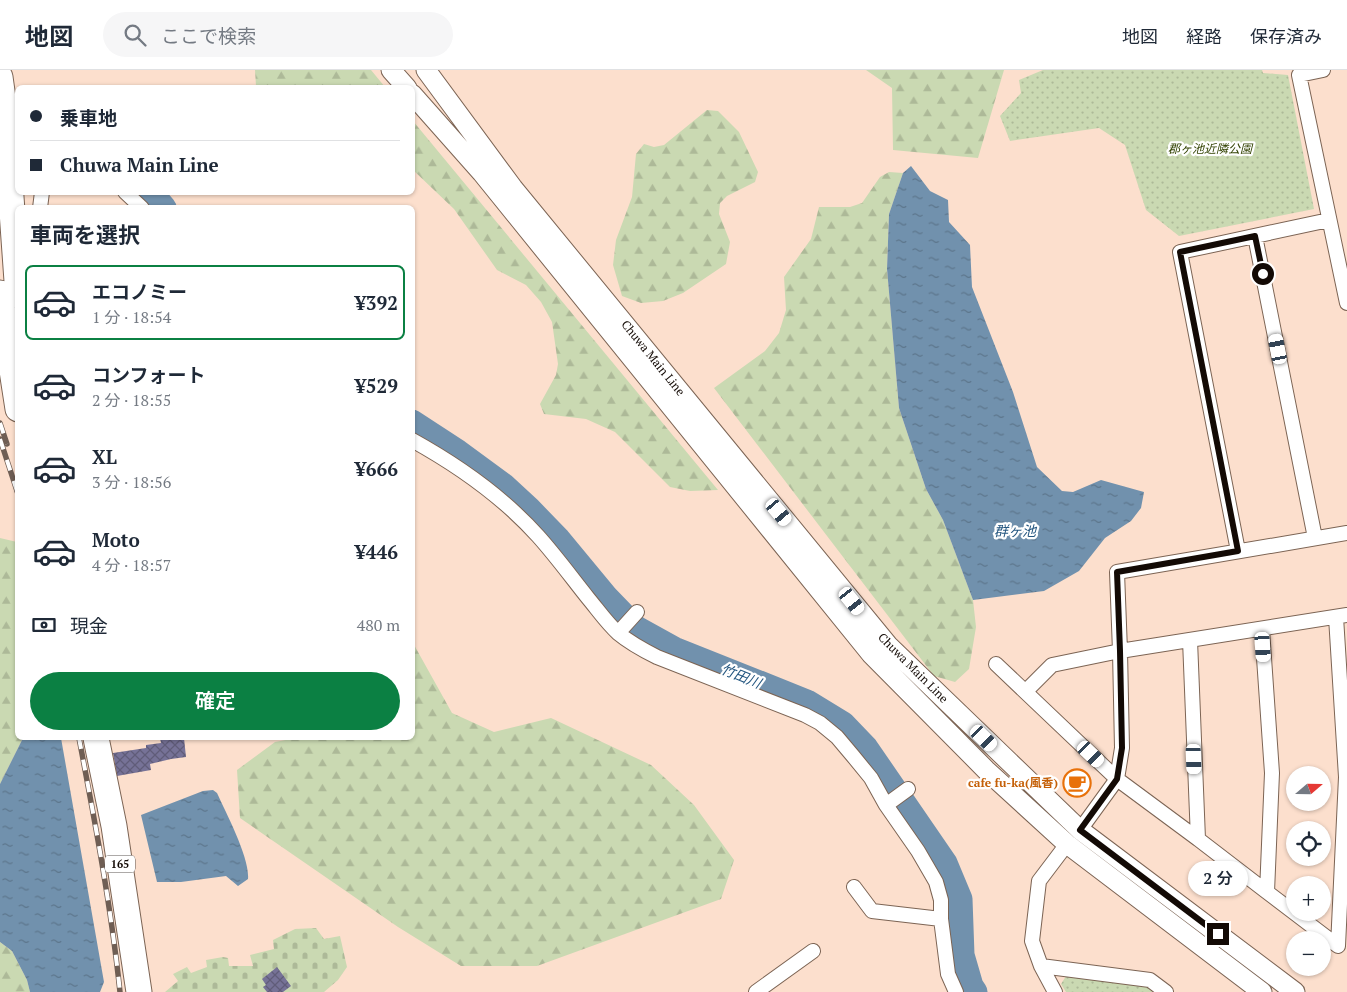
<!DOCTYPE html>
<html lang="ja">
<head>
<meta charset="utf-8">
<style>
  :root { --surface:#fff; --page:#f6f6f7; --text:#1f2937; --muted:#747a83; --line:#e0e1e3; --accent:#0b8043 }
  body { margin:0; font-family:"PT Serif","Noto Sans JP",serif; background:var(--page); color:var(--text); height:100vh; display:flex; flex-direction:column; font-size:19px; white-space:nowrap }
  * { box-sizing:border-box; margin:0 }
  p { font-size:16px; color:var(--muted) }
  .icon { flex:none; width:28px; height:28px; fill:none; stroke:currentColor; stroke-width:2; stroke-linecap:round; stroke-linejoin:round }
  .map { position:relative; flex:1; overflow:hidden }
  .details { position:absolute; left:15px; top:135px; width:400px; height:535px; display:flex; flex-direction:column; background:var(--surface); border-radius:8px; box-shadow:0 1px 4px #0004 }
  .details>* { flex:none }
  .hud { position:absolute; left:15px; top:15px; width:400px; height:110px; border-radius:8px; box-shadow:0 1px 4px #0004; display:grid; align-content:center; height:110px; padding:0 15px; background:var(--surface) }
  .needle { width:32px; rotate:70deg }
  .controls { position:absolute; left:1286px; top:696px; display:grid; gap:10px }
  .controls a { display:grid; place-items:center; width:45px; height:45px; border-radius:50%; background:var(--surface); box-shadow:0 1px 4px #0004; font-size:25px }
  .end { position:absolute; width:22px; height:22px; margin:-11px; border:6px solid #130a05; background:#fff; box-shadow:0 0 0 2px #fff }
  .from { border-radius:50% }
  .bubble { position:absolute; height:35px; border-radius:18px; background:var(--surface); box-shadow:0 1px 4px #0004; font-size:16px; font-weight:600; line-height:35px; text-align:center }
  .car { position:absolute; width:15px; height:30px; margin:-15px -8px; border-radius:6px; box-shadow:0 0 4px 1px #0007; background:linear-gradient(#fff 24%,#345 0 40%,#fff 0 76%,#345 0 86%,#fff 0) }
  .hud b { display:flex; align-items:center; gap:18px; height:48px; font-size:19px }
  .hud b+b { border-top:1px solid var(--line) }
  .hud i { width:12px; height:12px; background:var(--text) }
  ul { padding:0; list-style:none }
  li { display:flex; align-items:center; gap:15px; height:75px; margin:0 10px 8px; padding:0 5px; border:2px solid transparent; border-radius:8px }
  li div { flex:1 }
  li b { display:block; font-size:19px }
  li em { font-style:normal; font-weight:600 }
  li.current { border-color:var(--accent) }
  li>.icon { width:45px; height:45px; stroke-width:1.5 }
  h2 { padding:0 15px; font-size:22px; line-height:60px }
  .pay { display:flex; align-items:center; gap:12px; height:55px; padding:0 15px; font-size:19px }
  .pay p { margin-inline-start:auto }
  .button { display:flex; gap:10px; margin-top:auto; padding:10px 15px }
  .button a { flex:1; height:58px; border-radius:30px; background:var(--accent); color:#fff; font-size:20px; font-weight:600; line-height:58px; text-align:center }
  header { display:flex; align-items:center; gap:30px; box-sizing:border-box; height:70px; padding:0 25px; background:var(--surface); border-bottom:1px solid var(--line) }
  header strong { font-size:24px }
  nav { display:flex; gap:28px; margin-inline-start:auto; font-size:18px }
  .search { width:350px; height:45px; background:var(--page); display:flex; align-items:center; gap:12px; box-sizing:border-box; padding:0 18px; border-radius:28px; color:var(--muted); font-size:19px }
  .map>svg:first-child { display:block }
</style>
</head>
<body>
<header>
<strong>地図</strong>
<div class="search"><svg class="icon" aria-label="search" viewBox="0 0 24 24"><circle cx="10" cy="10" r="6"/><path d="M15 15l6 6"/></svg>ここで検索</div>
<nav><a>地図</a><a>経路</a><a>保存済み</a></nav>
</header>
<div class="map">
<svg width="1347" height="922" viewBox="0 0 1347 922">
  <defs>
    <pattern id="green-dots" width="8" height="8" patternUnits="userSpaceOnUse" patternTransform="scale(1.25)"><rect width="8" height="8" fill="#cad9b2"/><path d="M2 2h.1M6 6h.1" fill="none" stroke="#adb998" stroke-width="1.8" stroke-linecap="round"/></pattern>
    <pattern id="forest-firs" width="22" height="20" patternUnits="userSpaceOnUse" patternTransform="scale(1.25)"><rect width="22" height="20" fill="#cad9b2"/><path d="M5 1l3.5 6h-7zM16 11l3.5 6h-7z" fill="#adb998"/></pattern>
    <pattern id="cemetery-stones" width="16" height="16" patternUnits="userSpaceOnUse" patternTransform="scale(1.25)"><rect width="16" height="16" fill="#cad9b2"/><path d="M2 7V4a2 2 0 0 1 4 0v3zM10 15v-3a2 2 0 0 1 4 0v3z" fill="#adb998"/></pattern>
    <pattern id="water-ripples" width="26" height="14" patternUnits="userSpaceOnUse" patternTransform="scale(1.25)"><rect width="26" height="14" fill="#7191ad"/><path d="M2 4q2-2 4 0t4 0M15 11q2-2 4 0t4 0" fill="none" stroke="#5c758b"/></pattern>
    <pattern id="building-cross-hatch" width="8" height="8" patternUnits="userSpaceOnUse" patternTransform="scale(1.25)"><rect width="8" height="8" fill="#767297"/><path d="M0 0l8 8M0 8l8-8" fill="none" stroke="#605c79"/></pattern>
  </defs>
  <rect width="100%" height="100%" fill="#fcdfcd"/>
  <!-- green -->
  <path fill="url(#green-dots)" d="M1043,0h219l1,3 25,2 26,134 -135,27 -33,-26 -21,-65 -26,-17 -89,13 -10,-25 21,-23 -2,-13z
    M1068,903l79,9 10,10h-91l-5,-8z"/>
  <!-- forest -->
  <path fill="url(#forest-firs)" d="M255,0h116l14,17h-125l-4,-1z
    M866,0h138l-26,88 -85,-8 -1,-62z
    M707,40l11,1 21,21 19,40 -3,10 -28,14 -7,7 -1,11 11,28 -4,22 -43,29 -20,8 -22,2 -19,-7 -9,-31 3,-25 16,-43 4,-43 8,-10 10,3 10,-2z
    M412,51h1l305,369 -28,1 -20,-4 -55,-55 -29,-13 -42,-5 -4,-10 16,-29 2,-11 -6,-42 -11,-20 -15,-17 -29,-15 -43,-61 -41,-39z
    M889,102l14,1 -14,41 -2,55 12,139 27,81 17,31 30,80 3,27 -7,42 -14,13 -21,-6 -220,-288 51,-37 14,-18 7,-23 -2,-33 27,-38 8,-32h31l12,-4 18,-26z
    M0,468l17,4 1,196h5l-23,46z
    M413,573l39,70 42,19 57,-14 100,47 43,40 40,55 -13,39 -184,67h-76l-63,-39 -158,-109 -3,-48 38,-28 21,-4h116z
    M0,872l12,9 15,29 3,12h-30z"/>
  <!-- cemetery -->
  <path fill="url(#cemetery-stones)" d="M316,858l8,11 16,-3 7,31 -9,13 -14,12h-159l13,-11 -5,-7 14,-7 4,6 16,-6 -1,-7 17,-3 5,1 1,8h24l-3,-11 24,-6 -1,-9 22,-11z"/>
  <!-- water -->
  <path fill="url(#water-ripples)" d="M911,96l19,25 18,9 1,22 21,23 2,42 41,105 24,75 25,24 11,1 28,-12 43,12 -3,16 -10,13 -26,17 -26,33 -35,20 -71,9 -30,-80 -17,-31 -27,-81 -12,-139 2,-55 14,-41z
    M23,668h38l43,244 -4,10h-70l-3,-12 -15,-29 -12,-9v-158z
    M213,720l4,3c9,20 33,65 31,86l-10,7 -12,-10 -45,6h-24l-16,-67 62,-24z"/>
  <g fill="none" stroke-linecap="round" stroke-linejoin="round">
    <!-- river -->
    <path stroke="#7191ad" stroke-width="25" d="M148,122l4,2 12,14
      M412,352l46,30 45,33 26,24 29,30 48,58 30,31 38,21 133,53 36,22 23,24 79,115 15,36 2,56 9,31 4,6"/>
  </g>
  <!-- building -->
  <path fill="url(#building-cross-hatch)" d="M160,668h24l2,19 -15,2 -21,5 1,6 -34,6 -4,-23 33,-5v-3l15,-2z
    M277,897l14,19 -8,6h-16l-4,-5 3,-2 -4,-6z"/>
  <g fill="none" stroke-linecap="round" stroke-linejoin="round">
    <!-- street casing -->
    <g stroke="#7c6454" stroke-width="16">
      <path id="street" d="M1323,0l-24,5 48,228
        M125,122l17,16
        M40,138l2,-16
        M1255,166l60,302
        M412,370c47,26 90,56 126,96 18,20 34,42 50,62 10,12 19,25 30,35 12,10 25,17 39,24l148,58 15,8 17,14 16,19 18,22 15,27 32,46 18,31 5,18v19l7,55 8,18
        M1238,481l-58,-299 149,-32
        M618,563l19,-21
        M1190,570l8,199 69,53 5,-119 -10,-144
        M996,594l121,115 81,60
        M1026,621l26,-26 68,-14 227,-36
        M886,735l22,-16
        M1080,760l37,-51 5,-31 -2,-97 -3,-79 230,-39
        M854,817l18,24 69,8
        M1267,822l71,54 8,-169 -10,-160
        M1041,896l109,14 16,12
        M756,922l57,-41
        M1055,922l-14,-26 -9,-25 7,-60 28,-37"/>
    </g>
    <!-- secondary casing -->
    <g stroke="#7c6454" stroke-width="21">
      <path id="secondary" d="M391,0l16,18
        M426,0l87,118 375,457 192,185 215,162
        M412,24l70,79 389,481 115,116 81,74 195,148"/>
    </g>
    <!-- highway casing -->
    <g stroke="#7c6454" stroke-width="27">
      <path id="highway" d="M0,7l5,36 13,182
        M0,223l18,116
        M96,668l18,88 25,166"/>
    </g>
    <!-- street -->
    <use href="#street" stroke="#fff" stroke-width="14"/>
    <!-- secondary -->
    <use href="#secondary" stroke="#fff" stroke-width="19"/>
    <!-- highway -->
    <use href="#highway" stroke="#fff" stroke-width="25"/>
    <!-- rail casing -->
    <g stroke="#6f5e54" stroke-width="5.5">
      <path id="rail" d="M0,353l7,21
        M0,369l18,55
        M79,668c16,84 32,168 41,254"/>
    </g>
    <!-- rail -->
    <use href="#rail" stroke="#fff" stroke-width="4" stroke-dasharray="11" stroke-linecap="butt"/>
  </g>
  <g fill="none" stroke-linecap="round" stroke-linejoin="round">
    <!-- route -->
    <path stroke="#130a05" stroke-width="6" d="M1218,864l-138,-104 37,-51 5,-31 -2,-97 -3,-79 121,-21 -58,-299 75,-16 8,38"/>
  </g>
  <!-- icons -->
  <defs>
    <g id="cafe-ring" transform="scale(1.4375)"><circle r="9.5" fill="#fff" stroke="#e8710a" stroke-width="1.5"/><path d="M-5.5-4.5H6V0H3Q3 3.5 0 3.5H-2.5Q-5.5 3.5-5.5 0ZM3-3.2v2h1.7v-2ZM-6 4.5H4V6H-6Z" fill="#e8710a"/></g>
  </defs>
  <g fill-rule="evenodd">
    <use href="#cafe-ring" x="1077" y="713"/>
  </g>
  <g text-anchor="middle" stroke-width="4.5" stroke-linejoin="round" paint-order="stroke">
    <!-- shield labels -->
    <rect fill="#fff" stroke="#5a5450" stroke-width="1" x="105" y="785.5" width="30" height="17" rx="4"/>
    <g font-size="11" font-weight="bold" fill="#130a05">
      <text x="120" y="798">165</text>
    </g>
    <!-- park labels -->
    <g font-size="12" font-style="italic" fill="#324202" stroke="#fff">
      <text x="1210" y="83">郡ヶ池近隣公園</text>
    </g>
    <!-- street labels -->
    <g font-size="12" fill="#130a05" stroke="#fff">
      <text transform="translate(653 288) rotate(51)" y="4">Chuwa Main Line</text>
      <text transform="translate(913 598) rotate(45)" y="4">Chuwa Main Line</text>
    </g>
    <!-- food labels -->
    <g font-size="12" font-weight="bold" fill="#c56008" stroke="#fff" text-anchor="end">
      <text x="1058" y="717">cafe fu-ka(風香)</text>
    </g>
    <!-- water labels -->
    <g font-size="14" font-style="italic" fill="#255780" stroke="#fff">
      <text x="1015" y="466">群ヶ池</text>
      <text transform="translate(741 606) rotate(22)" y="5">竹田川</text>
    </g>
  </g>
</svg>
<div class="controls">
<a><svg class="needle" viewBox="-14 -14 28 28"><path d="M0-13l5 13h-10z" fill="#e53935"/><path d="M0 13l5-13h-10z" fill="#747a83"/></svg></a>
<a><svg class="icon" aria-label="locate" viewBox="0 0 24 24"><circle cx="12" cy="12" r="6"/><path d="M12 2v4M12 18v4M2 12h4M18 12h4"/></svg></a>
<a>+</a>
<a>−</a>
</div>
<i class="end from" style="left:1263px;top:204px"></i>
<i class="end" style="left:1218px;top:864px"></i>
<div class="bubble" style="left:1188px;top:791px;width:60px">2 分</div>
<i class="car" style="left:1278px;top:279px;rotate:349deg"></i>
<i class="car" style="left:779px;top:442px;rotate:140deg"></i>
<i class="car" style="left:852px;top:531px;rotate:141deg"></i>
<i class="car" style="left:1263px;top:577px;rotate:176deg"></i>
<i class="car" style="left:984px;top:668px;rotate:134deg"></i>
<i class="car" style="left:1091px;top:684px;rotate:134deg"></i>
<i class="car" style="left:1194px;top:689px;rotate:178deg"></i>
<div class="hud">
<b><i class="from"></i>乗車地</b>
<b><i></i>Chuwa Main Line</b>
</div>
<section class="details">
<h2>車両を選択</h2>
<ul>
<li class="current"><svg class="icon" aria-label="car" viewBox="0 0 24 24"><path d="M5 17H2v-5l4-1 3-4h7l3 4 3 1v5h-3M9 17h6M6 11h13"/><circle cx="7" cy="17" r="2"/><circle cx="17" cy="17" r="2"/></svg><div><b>エコノミー</b><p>1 分 · 18:54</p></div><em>¥392</em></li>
<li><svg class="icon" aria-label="car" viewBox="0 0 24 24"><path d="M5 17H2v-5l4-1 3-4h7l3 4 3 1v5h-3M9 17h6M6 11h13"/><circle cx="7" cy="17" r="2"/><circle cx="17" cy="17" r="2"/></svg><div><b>コンフォート</b><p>2 分 · 18:55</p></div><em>¥529</em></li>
<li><svg class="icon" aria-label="car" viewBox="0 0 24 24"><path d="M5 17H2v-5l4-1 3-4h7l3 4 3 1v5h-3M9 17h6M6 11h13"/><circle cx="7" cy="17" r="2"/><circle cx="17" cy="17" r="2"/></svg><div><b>XL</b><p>3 分 · 18:56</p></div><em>¥666</em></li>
<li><svg class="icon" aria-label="car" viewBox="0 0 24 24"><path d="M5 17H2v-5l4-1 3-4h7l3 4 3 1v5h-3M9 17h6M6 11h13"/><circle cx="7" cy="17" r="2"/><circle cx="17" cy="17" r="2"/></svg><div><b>Moto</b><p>4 分 · 18:57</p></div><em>¥446</em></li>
</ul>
<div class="pay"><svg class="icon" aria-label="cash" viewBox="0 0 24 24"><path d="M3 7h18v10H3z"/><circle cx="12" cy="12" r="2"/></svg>現金<p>480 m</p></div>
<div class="button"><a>確定</a></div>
</section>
</div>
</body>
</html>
